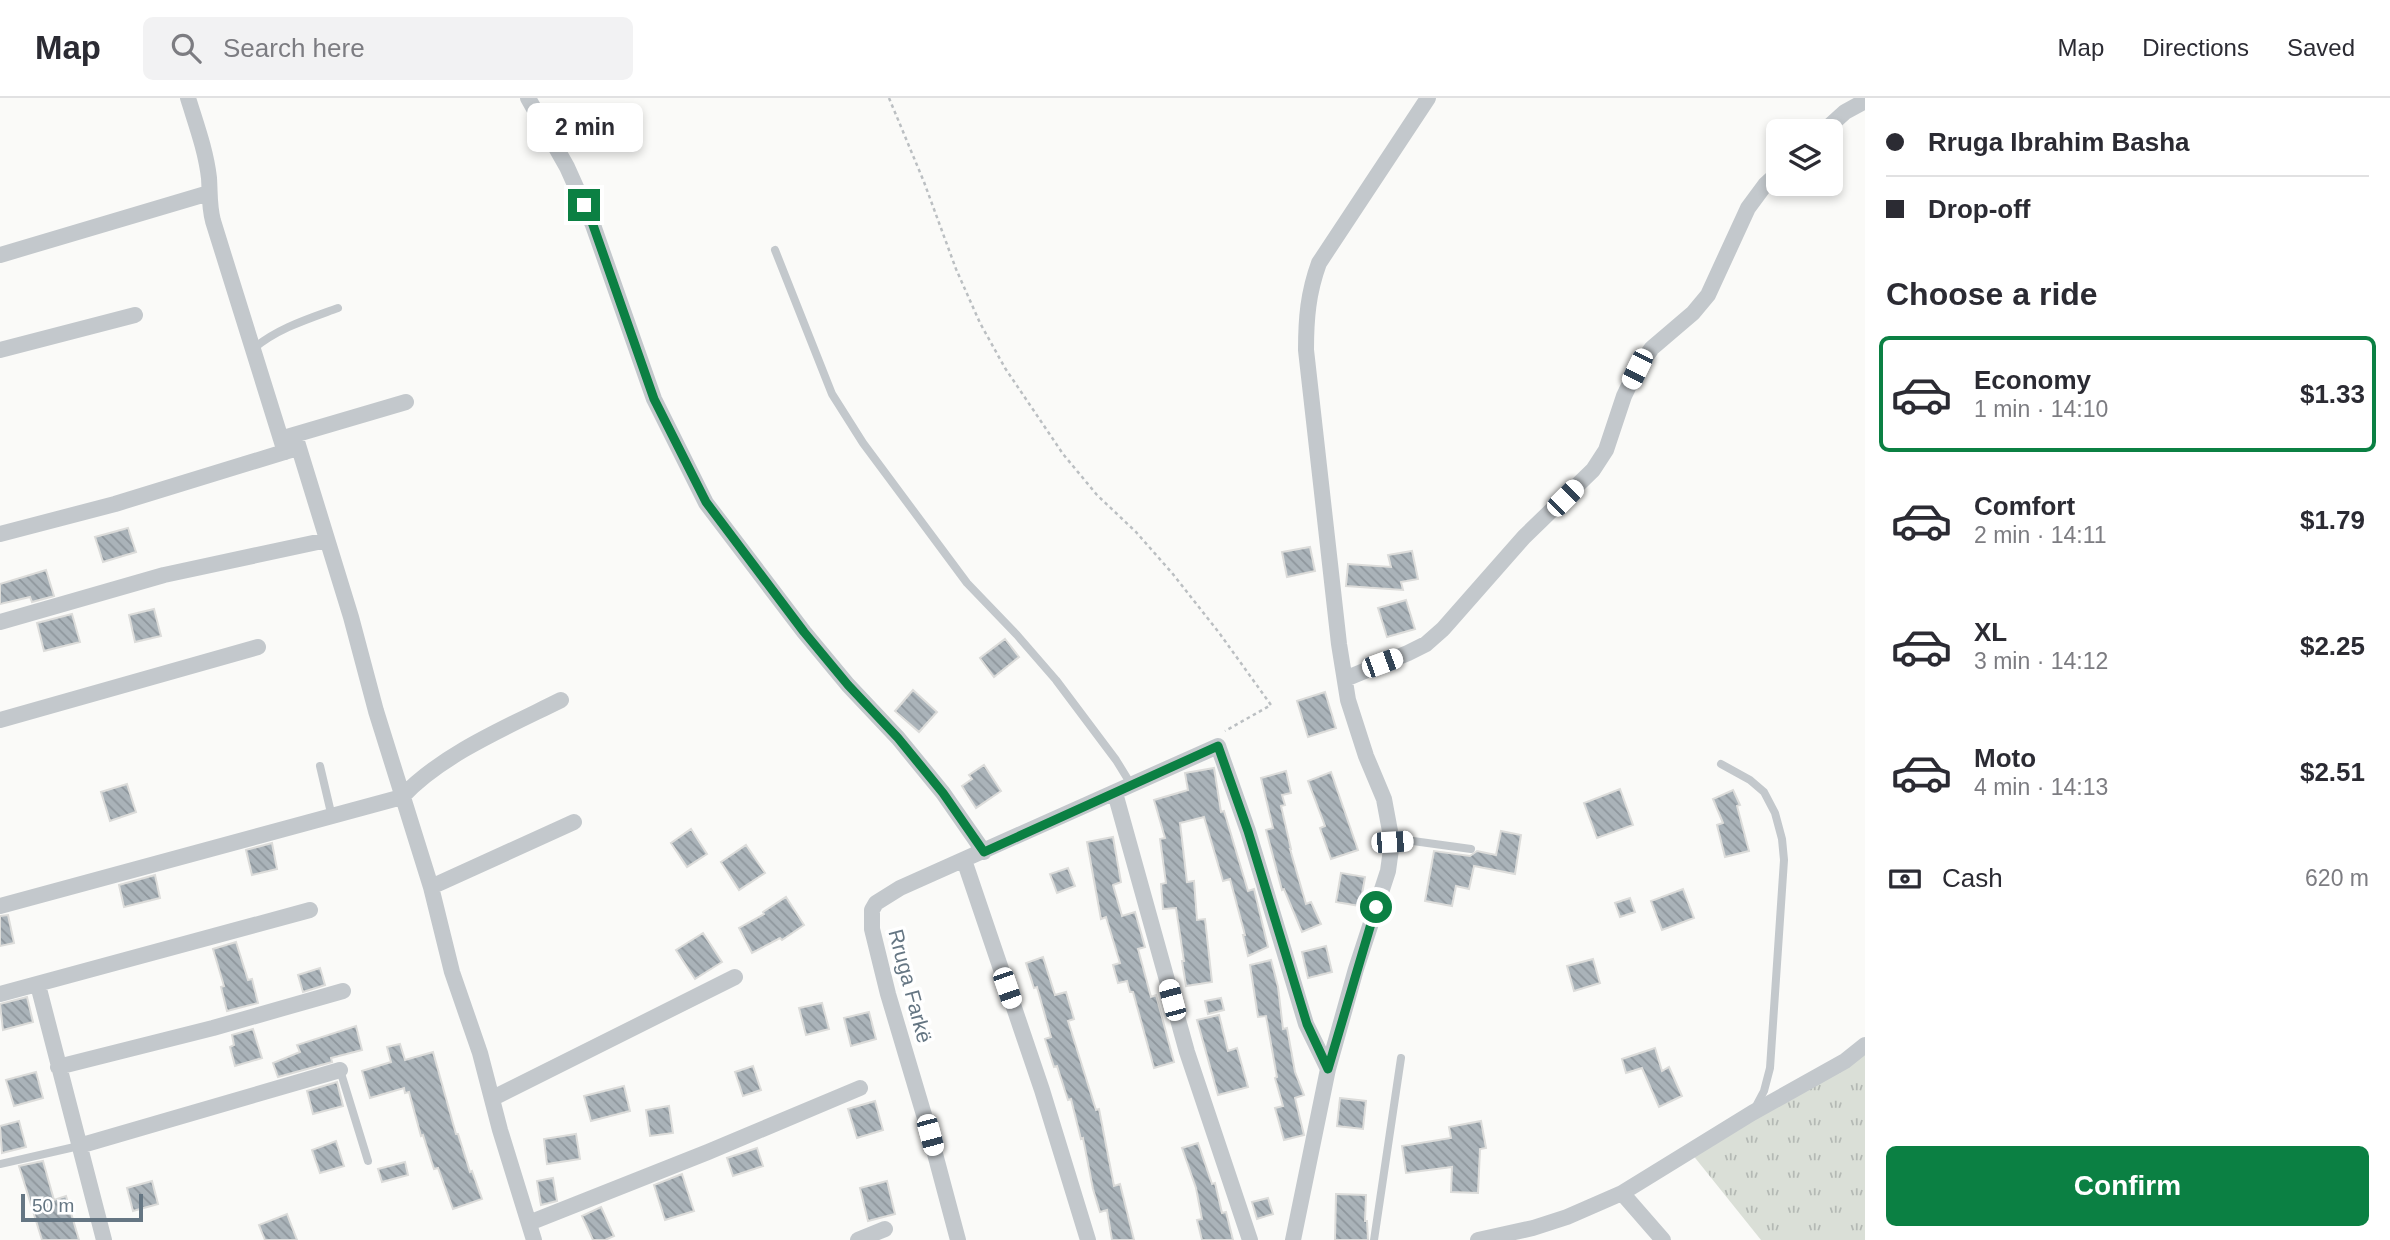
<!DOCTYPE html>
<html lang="en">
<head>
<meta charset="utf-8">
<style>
  :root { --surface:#fff; --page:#f2f2f3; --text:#2b2b33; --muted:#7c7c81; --line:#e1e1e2; --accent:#0b8043 }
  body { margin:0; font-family:Helvetica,sans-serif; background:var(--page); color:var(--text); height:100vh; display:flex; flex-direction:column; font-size:26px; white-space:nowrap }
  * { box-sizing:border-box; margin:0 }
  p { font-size:23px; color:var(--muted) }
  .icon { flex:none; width:38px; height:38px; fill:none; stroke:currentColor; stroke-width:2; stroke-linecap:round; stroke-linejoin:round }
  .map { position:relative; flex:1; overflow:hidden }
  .sheet { display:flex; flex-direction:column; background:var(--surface); width:525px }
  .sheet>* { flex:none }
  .top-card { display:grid; align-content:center; height:154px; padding:0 21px; background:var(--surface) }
  .buttons { position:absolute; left:1766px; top:21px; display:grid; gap:14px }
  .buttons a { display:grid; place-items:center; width:77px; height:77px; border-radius:10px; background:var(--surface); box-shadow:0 4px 10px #0003; font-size:35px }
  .scale { position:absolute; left:21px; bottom:18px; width:122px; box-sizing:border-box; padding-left:7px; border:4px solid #657683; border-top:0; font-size:19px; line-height:24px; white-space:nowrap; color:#657683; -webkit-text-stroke:5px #fff; paint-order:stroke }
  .end { position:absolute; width:32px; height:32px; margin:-16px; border:9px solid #0b8043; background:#fff; box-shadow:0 0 0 4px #fff }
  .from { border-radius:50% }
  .bubble { position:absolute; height:49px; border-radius:10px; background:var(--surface); box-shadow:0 4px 10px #0003; font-size:23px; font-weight:700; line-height:49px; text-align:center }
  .car { position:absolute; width:21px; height:42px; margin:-21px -10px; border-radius:9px; box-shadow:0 0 5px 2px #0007; background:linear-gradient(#fff 24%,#345 0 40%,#fff 0 76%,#345 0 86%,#fff 0) }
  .top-card b { display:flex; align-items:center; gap:24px; height:66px; font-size:26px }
  .top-card b+b { border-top:2px solid var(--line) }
  .top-card i { width:18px; height:18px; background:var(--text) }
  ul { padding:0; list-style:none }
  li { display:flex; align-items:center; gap:21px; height:116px; margin:0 14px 10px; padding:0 7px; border:4px solid transparent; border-radius:10px }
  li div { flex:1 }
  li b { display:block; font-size:26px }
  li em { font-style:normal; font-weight:700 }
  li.on { border-color:var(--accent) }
  li>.icon { width:63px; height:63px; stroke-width:1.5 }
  h2 { padding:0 21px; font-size:32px; line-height:84px }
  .pay { display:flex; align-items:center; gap:18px; height:77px; padding:0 21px; font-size:26px }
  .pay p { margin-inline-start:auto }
  .primary-button { display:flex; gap:14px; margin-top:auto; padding:14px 21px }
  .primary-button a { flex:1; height:80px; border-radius:10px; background:var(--accent); color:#fff; font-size:28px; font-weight:700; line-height:80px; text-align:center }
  header { display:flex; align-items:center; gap:42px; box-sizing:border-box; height:98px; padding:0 35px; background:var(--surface); border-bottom:2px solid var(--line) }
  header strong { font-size:33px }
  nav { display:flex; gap:38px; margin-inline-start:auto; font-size:24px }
  .search { width:490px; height:63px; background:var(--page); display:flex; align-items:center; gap:18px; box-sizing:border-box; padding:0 24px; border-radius:10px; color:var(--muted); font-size:26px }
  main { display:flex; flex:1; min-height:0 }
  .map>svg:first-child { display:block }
</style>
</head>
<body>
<header>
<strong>Map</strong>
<div class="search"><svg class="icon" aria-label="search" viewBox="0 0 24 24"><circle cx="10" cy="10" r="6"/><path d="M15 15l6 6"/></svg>Search here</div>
<nav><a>Map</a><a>Directions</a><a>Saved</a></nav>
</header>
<main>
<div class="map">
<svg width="1865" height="1142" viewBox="0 0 1865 1142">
  <defs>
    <pattern id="park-tufts" width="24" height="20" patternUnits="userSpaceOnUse" patternTransform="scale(1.75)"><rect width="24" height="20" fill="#dadfd7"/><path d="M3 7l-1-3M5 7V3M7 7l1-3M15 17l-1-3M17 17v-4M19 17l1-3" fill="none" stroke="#b4b9b4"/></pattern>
    <pattern id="building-back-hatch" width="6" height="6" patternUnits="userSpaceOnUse" patternTransform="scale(1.75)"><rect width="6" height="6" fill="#aab3b9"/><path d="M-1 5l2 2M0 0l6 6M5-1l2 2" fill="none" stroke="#8e969c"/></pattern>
  </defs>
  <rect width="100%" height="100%" fill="#fafaf8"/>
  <!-- park -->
  <path fill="url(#park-tufts)" d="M1865,955v187h-104l-69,-86z"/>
  <!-- building -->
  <path fill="url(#building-back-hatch)" stroke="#dcdcda" stroke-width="2" d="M128,430l8,24 -33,10 -8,-25z
    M1310,449l5,24 -28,6 -5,-25z
    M1412,453l6,28 -17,3 2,8 -57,-4 2,-22 43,3 -3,-12z
    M46,472l8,26 -22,6 -2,-5 -30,7v-20z
    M1406,502l9,29 -28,8 -9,-29z
    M154,511l7,27 -26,6 -6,-27z
    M72,516l8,28 -36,9 -7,-28z
    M1005,541l14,18 -25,20 -14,-19z
    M913,592l24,22 -18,20 -24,-21z
    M1325,594l11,36 -28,9 -11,-36z
    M984,667l17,26 -25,17 -14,-22 10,-7 -3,-4z
    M1214,670l7,44 3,-1 24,80 6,-2 14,58 -20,9 -5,-21h2l-15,-56 -7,2 -19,-64 -24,6 7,59 7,-1 3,39 8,-1 7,63 -26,4 -4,-25h2l-8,-53 -13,1 -2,-25 5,-1 -6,-44 5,-1 -11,-38 34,-10 -3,-17z
    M1286,673l5,22 -9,2 3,10 -4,1 10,43h-1l16,55 5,-2 10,22 -19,8 -18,-43 -2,1 -16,-60 7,-2 -12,-50z
    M1331,674l27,78 -27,9 -11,-31 5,-2 -17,-45z
    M127,686l9,28 -26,9 -9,-29z
    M1620,691l13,36 -36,13 -13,-35z
    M1733,692l7,15 -3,1 12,45 -24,6 -8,-32 6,-2 -10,-24z
    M691,731l16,25 -20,13 -16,-24z
    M1501,733l20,4 -6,39 -41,-8 -5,23 -13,-3 -4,20 -27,-5 9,-50 36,5 7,-5 19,4z
    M1113,739l8,45 -8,3 9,31 13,-4 10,35 -7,2 13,48 5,-2 18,67 -20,6 -21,-76h-3l-3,-11 -9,2 -5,-18 7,-2 -14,-46 -5,2 -14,-77z
    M272,745l5,26 -25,6 -6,-25z
    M746,747l19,28 -26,17 -18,-28z
    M1068,770l7,18 -18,7 -7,-19z
    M1341,775l24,4 -5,29 -24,-4z
    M155,777l5,23 -36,9 -5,-22z
    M1683,791l11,29 -32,12 -11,-29z
    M786,799l18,28 -22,15 -2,-2 -28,15 -13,-25 25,-14 -1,-2z
    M1630,800l5,14 -15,5 -5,-14z
    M8,817l6,28 -14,3v-30z
    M703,835l19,29 -27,17 -19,-29z
    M236,844l12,38 4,-1 6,24 -31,8 -6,-24 3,-1 -11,-37z
    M1326,848l6,26 -24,6 -6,-26z
    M1043,859l12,38 11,-3 8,27 -6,2 28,89 3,-1 15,77 6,-2 14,56h-22l-5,-30 -7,2 -7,-23 -10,-51 -2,1 -10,-40 -3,1 -11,-34 -3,1 -9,-28 6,-2 -14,-50 -3,1 -8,-25z
    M1593,861l7,24 -26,8 -7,-25z
    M1271,862l7,27 5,42 4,-1 8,44 9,23 -9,3 9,37 -20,5 -9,-32 8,-2 -8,-28 2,-1 -11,-61 -8,1 -8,-52z
    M320,870l5,17 -22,7 -5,-17z
    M27,899l6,25 -30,8 -3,-26z
    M1221,900l3,12 -16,4 -3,-13z
    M822,905l7,26 -23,6 -7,-27z
    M869,914l7,27 -25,7 -7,-28z
    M1219,917l9,36 9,-3 11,39 -30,8 -21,-75z
    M356,928l6,24 -31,8 1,4 -54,15 -5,-14 27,-11 -3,-7z
    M253,931l9,29 -27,8 -5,-19 4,-2 -2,-10z
    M400,946l5,16 28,-8 23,82h2l12,38 2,-1 10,28 -29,10 -15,-41 -4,1 -11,-34 -2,1 -12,-44 -4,1 -1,-5 -34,10 -8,-27 29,-9 -4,-15z
    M1655,950l7,23 7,-4 13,29 -23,11 -17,-39 -16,5 -4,-14z
    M753,968l8,24 -18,6 -8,-24z
    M36,974l7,26 -29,8 -8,-26z
    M337,984l6,24 -30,8 -6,-23z
    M624,988l6,25 -39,10 -7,-25z
    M1340,1000l26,3 -3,28 -26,-3z
    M875,1003l8,29 -26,8 -9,-29z
    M669,1008l4,27 -23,3 -4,-26z
    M19,1023l7,26 -24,6 -2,-27z
    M1481,1023l5,27 -6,1 -2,44 -27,-1 1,-25 -46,6 -4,-27 49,-8 -2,-11z
    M576,1036l4,25 -33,5 -3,-25z
    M336,1043l8,25 -24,7 -8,-23z
    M1198,1045l14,41 3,-1 7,30 4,-1 7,28h-31l-5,-20 5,-1 -6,-31 -14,-40z
    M757,1050l6,18 -30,10 -6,-18z
    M43,1063l11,39 12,-4 13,44h-37l-23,-74z
    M405,1064l3,13 -26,7 -4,-13z
    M682,1076l12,37 -29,9 -11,-35z
    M553,1080l4,23 -16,4 -4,-24z
    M152,1083l6,23 -25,7 -6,-23z
    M887,1083l8,33 -27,7 -8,-33z
    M1336,1096l30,1 -1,26h2l1,19h-33z
    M1268,1100l5,16 -16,5 -5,-17z
    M601,1109l13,29 -9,4h-12l-11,-24z
    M287,1116l10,26h-32l-6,-15z"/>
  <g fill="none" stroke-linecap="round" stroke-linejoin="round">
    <!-- path -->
    <path stroke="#bbbfc2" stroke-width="2.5" stroke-dasharray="3.5 3.5" stroke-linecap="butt" d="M889,0l35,84 32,87 24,54 25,45 58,86 34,41 39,37 36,41 48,61 51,71 -46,26"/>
    <!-- service -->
    <path stroke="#c3c8cc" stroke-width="8" d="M775,152l57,144 31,49 104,140 50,52 39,45 60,80 16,26
      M253,251c25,-21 55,-30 85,-41
      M1721,666l29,16 14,12 11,21 7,26 2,21 -14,208 -6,23 -9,17
      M320,668l12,51
      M1392,744l21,-1 58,8
      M340,972l28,91
      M0,1066l79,-18
      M1374,1142l27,-182"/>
    <!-- minor -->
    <path stroke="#c3c8cc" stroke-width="16" d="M188,0c8,26 18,53 21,80 1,15 0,28 4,43l72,231
      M528,0l39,69 26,58 61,174 52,104 98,129 44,53 50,53 45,55 41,59
      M1824,33l21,-19 20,-11
      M0,157l209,-62
      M0,252l135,-35
      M295,337l56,182 25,94 55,176 21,85 28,81 20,77 34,110
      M287,339l119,-35
      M0,436l115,-30 179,-55
      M0,524l164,-47 163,-35
      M1345,581l63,-26 18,-9 17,-15 81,-92 69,-67 13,-20 18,-54 13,-27 15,-21 41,-35 15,-18 40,-87 17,-23 13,-12
      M0,622l258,-73
      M1115,695l72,259 63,188
      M964,762l78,230 46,150
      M431,789l143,-65
      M0,808l402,-109c38,-42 109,-72 159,-97
      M38,887l66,255
      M0,896l310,-84
      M58,969l155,-39 130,-37
      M493,1000l242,-121
      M79,1048l261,-76
      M1622,1095l41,47
      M529,1125l179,-71 152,-64
      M858,1142l27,-11
      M958,1142l-28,-105 -42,-141 -16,-65v-19l4,-7 24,-15 318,-142 30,85 58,193 22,45
      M1293,1142l35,-171 28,-100 32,-98 4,-29 -8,-43 -18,-43 -18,-56 -9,-56 -33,-294c0,-31 2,-57 13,-87l109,-165
      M1478,1142l55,-12 34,-11 55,-24 130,-80 93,-52 20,-16"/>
  </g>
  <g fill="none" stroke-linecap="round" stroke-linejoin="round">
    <!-- route -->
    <path stroke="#0b8043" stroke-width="9" d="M584,107l9,20 61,174 52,103 98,130 44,53 50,53 45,55 41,59 234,-106 30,85 59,193 21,45 48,-162"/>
  </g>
  <g text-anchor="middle" stroke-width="7" stroke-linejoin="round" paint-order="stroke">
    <!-- street labels -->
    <g font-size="21" fill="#657683" stroke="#fff">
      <text transform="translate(910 888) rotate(75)" y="7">Rruga Farkë</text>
    </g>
  </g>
</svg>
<div class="buttons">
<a><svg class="icon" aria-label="layers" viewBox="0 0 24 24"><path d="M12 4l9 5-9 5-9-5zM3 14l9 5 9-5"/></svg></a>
</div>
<div class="scale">50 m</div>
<i class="end from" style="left:1376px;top:809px"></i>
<i class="end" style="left:584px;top:107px"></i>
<div class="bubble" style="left:527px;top:5px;width:116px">2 min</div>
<i class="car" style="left:1637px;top:271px;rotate:206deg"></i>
<i class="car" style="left:1565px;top:400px;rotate:45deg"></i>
<i class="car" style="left:1382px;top:565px;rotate:70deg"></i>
<i class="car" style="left:1392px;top:744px;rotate:87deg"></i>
<i class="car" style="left:1007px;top:890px;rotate:161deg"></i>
<i class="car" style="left:1172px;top:902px;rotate:345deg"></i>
<i class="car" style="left:930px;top:1037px;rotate:165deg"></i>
</div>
<section class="sheet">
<div class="top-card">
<b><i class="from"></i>Rruga Ibrahim Basha</b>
<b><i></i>Drop-off</b>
</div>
<h2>Choose a ride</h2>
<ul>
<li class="on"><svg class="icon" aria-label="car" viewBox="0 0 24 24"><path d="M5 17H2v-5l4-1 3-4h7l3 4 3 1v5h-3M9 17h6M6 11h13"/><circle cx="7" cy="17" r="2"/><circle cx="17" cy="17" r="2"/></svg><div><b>Economy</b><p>1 min · 14:10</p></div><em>$1.33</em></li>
<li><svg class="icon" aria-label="car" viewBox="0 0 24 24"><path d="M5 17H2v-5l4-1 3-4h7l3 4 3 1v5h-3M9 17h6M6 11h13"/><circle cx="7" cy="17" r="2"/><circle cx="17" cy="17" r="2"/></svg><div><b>Comfort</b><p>2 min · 14:11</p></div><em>$1.79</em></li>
<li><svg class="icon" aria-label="car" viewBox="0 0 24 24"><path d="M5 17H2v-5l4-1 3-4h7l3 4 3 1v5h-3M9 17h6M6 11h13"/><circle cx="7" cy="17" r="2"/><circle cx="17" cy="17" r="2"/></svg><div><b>XL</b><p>3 min · 14:12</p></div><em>$2.25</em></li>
<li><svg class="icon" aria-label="car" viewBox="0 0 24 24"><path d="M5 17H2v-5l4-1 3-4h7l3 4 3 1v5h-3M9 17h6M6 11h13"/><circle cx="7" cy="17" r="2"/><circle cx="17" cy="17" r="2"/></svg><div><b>Moto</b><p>4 min · 14:13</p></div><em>$2.51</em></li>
</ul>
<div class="pay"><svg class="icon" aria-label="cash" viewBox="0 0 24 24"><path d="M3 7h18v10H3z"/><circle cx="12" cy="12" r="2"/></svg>Cash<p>620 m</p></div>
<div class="primary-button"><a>Confirm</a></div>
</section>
</main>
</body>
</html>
